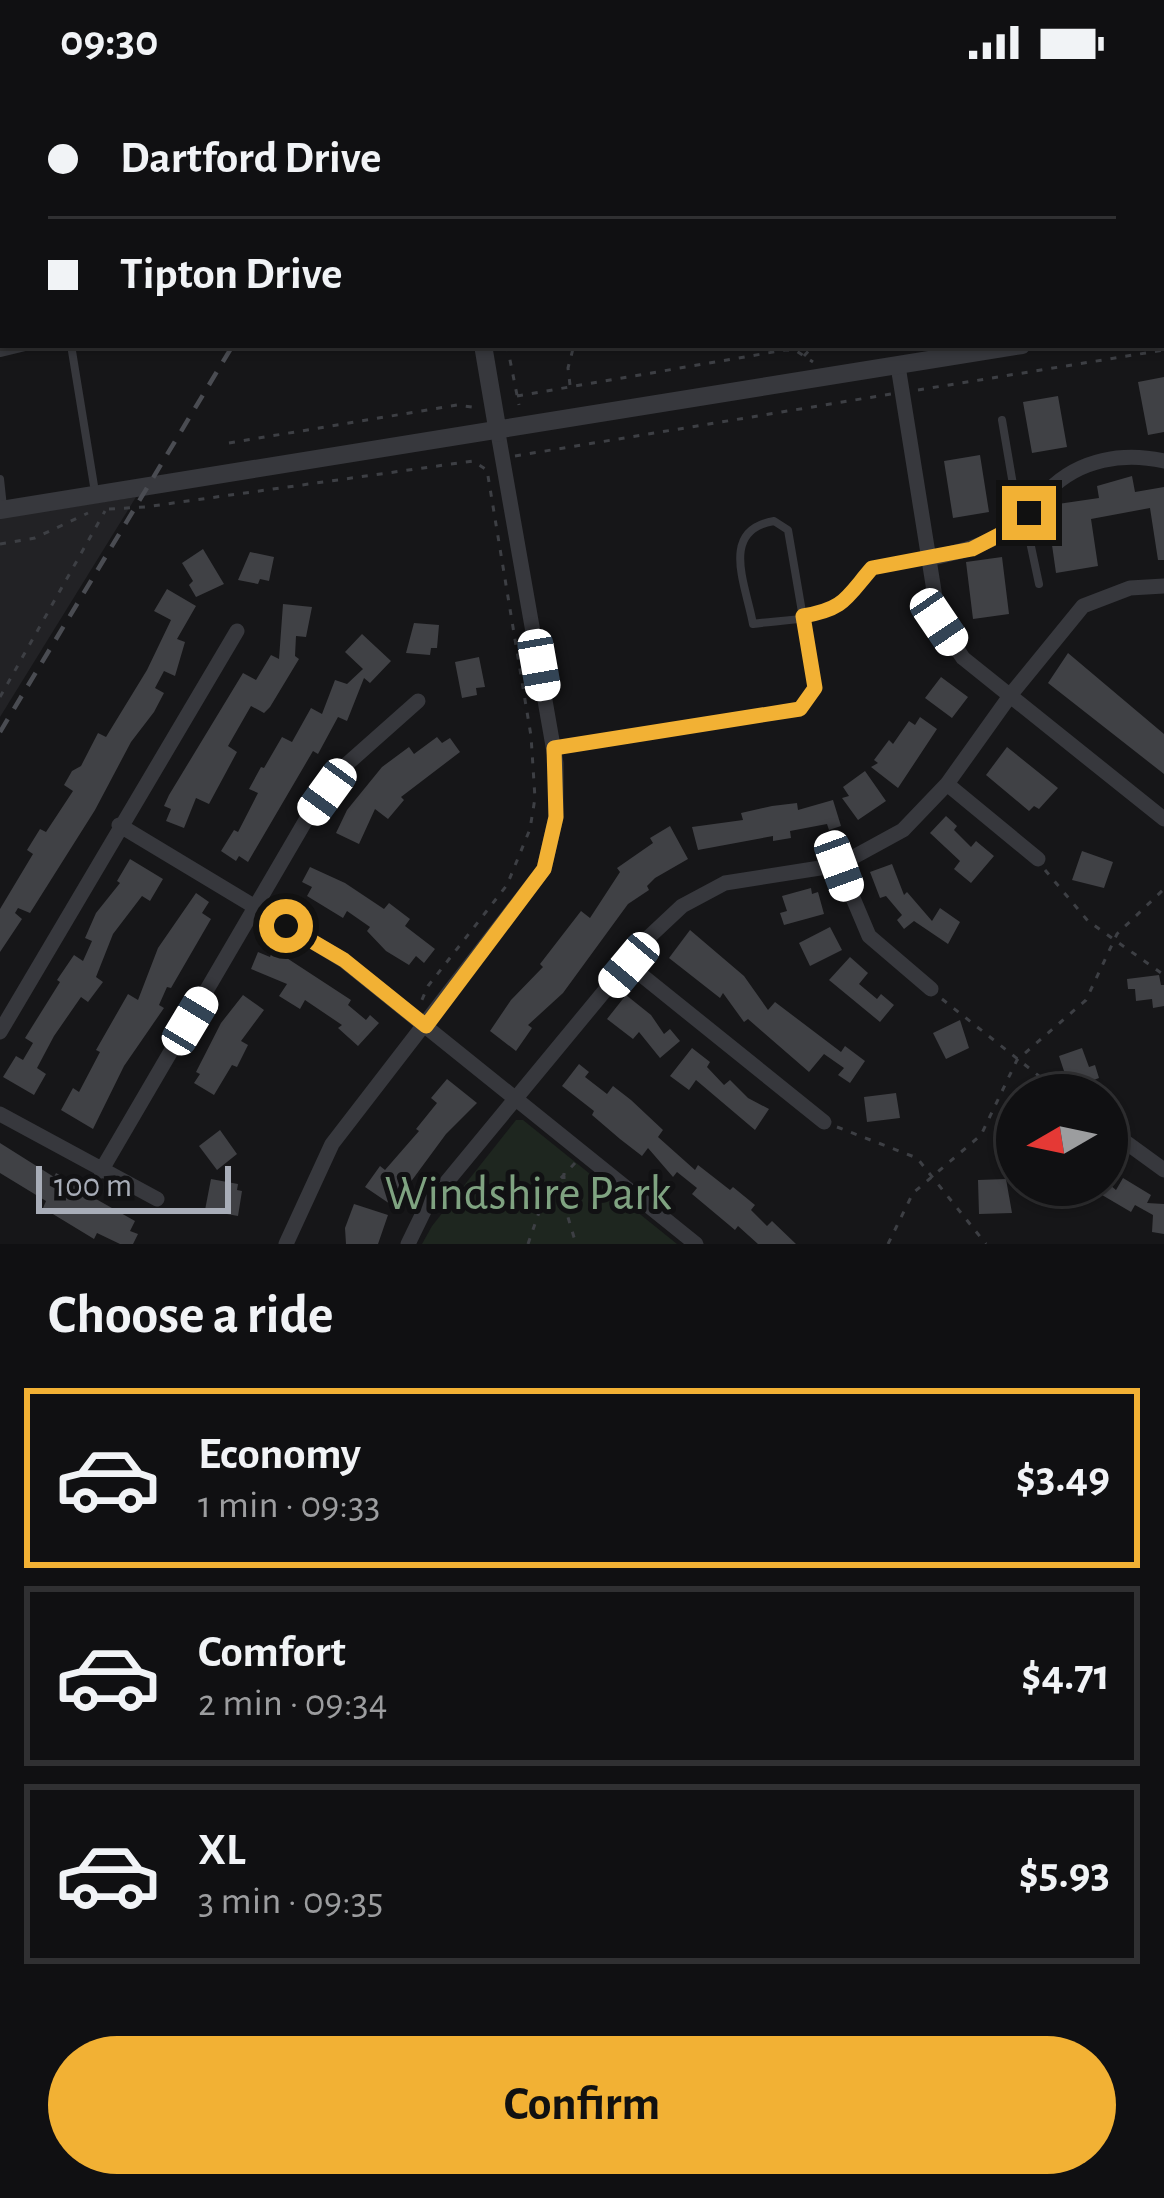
<!DOCTYPE html>
<html lang="en">
<head>
<meta charset="utf-8">
<style>
  :root { --surface:#101012; --page:#19191b; --text:#f1f3f6; --muted:#9c9d9f; --line:#303032; --accent:#f2b134 }
  body { margin:0; font-family:"Alegreya Sans",sans-serif; background:var(--page); color:var(--text); height:100vh; display:flex; flex-direction:column; font-size:45px; white-space:nowrap }
  * { box-sizing:border-box; margin:0 }
  p { font-size:39px; color:var(--muted) }
  .icon { flex:none; width:66px; height:66px; fill:none; stroke:currentColor; stroke-width:2; stroke-linecap:round; stroke-linejoin:round }
  .map { position:relative; height:1160px; overflow:hidden }
  .drawer { display:flex; flex-direction:column; background:var(--surface); flex:1 }
  .drawer>* { flex:none }
  .top-card { position:absolute; left:0px; top:0px; width:1164px; height:264px; box-shadow:0 3px 9px #0004,0 0 0 3px var(--line); display:grid; align-content:center; height:264px; padding:0 48px; background:var(--surface) }
  .needle { width:78px; rotate:261deg }
  .buttons { position:absolute; left:996px; top:990px; display:grid; gap:24px }
  .buttons a { display:grid; place-items:center; width:132px; height:132px; border-radius:50%; background:var(--surface); box-shadow:0 3px 9px #0004,0 0 0 3px var(--line); font-size:60px }
  .scale { position:absolute; left:36px; bottom:30px; width:195px; box-sizing:border-box; padding-left:12px; border:6px solid #a8adb8; border-top:0; font-size:33px; line-height:42px; white-space:nowrap; color:#a8adb8; -webkit-text-stroke:9px #111113; paint-order:stroke }
  .end { position:absolute; width:54px; height:54px; margin:-27px; border:15px solid #f2b134; background:#111; box-shadow:0 0 0 6px #111 }
  .from { border-radius:50% }
  .car { position:absolute; width:36px; height:72px; margin:-36px -18px; border-radius:15px; box-shadow:0 0 9px 3px #0007; background:linear-gradient(#fff 24%,#345 0 40%,#fff 0 76%,#345 0 86%,#fff 0) }
  .top-card b { display:flex; align-items:center; gap:42px; height:114px; font-size:45px }
  .top-card b+b { border-top:3px solid var(--line) }
  .top-card i { width:30px; height:30px; background:var(--text) }
  ul { padding:0; list-style:none }
  li { display:flex; align-items:center; gap:36px; height:180px; margin:0 24px 18px; padding:0 24px; border:6px solid var(--line); border-radius:0px }
  li div { flex:1 }
  li b { display:block; font-size:45px }
  li em { font-style:normal; font-weight:700 }
  li.current { border-color:var(--accent) }
  li>.icon { width:108px; height:108px; stroke-width:1.5 }
  h2 { padding:0 48px; font-size:54px; line-height:144px }
  .button { display:flex; gap:24px; margin-top:auto; padding:24px 48px }
  .button a { flex:1; height:138px; border-radius:72px; background:var(--accent); color:#111; font-size:48px; font-weight:700; line-height:138px; text-align:center }
  .status { display:flex; justify-content:space-between; align-items:center; height:84px; padding:0 60px; background:var(--surface); direction:ltr }
  .status svg { height:33px; fill:currentColor }
  .map>svg:first-child { display:block }
</style>
</head>
<body>
<div class="status"><b>09:30</b><svg viewBox="0 0 49 12"><path d="M0 12V9h3v3zM5 12V6h3v6zM10 12V3h3v9zM15 12V0h3v12zM26 1h20v11H26zM47 4h2v5h-2z"/></svg></div>
<div class="map">
<svg width="1164" height="1160" viewBox="0 0 1164 1160">
  <rect width="100%" height="100%" fill="#161618"/>
  <!-- built -->
  <path fill="#222225" d="M136,413l-136,220v-199z"/>
  <!-- green -->
  <path fill="#1e261f" d="M516,1036h7l154,124h-255l10,-18z"/>
  <!-- building -->
  <path fill="#404145" d="M1164,293v55l-16,3 -10,-53z
    M1058,312l9,51 -35,6 -9,-51z
    M980,371l9,57 -36,6 -9,-57z
    M1132,392l3,16 29,-5v73h-6l-8,-52 -59,11 7,47 -42,7 -9,-63 4,-5 48,-7 -2,-12z
    M203,465l21,35 -28,13 -7,-12 4,-4 -11,-18z
    M250,468l24,5 -5,24 -9,-2 -2,5 -20,-4z
    M1002,473l7,57 -36,5 -7,-57z
    M167,505l29,17 -19,33 8,3 -10,34 -11,-5 -9,17 9,5 -10,19 -23,30 -36,68 -65,103 -12,-5 -3,5 7,6 -22,33v-43l33,-55 -6,-4 13,-21 6,3 27,-41 -9,-6 8,-14 9,-5 17,-33 8,4 41,-67 24,-50 -17,-9z
    M283,520l29,3 -6,30 -10,-1 -1,20 4,3 -29,48 -6,6 -13,-7 -23,40 9,6 -28,52 -13,-6 -12,30 -18,-7 5,-12 -7,-3 5,-11 74,-122 13,7 15,-25 8,4z
    M414,539l25,2 -2,23h-6l-1,7 -24,-2z
    M362,550l29,27 -21,22 -6,-5 -17,43 -9,-4 -20,37 -5,-3 -65,111 -9,-6 -3,5 -15,-10 13,-21 4,2 20,-39 -9,-4 12,-22 3,1 18,-31 10,5 19,-34 11,6 13,-34 12,4 16,-15 -18,-17z
    M1068,569l96,81v40l-116,-91z
    M479,573l6,30 -9,1 1,7 -15,3 -7,-36z
    M941,593l27,20 -16,21 -27,-20z
    M920,633l17,12 -39,59 -27,-21 7,-4 -4,-3 15,-20 4,4 16,-23 6,4z
    M437,653l5,6 8,-5 10,14 -59,45 3,3 -16,19 -13,-10 -16,35 -23,-11 11,-23 35,-43 27,-20 5,7z
    M1007,663l51,41 -19,21 -5,-3 -5,5 -43,-36z
    M865,687l21,30 -28,19 -16,-22 7,-2 -6,-9z
    M833,716l8,26 -12,4 -2,-6 -37,7 1,7 -18,3v-5l-75,14 -6,-23 51,-7 -2,-7 31,-7 25,-3 1,7z
    M946,732l11,10 -3,4 17,17 5,-6 18,15 -23,27 -17,-14 6,-8 -30,-28z
    M670,742l18,33 -33,19 -8,8 2,4 -21,14 -65,89 -35,32 4,3 -16,23 -26,-20 21,-31 32,-33 -3,-3 41,-53 9,7 30,-46 -3,-4 36,-25 -3,-5z
    M1082,767l31,11 -9,26 -32,-8z
    M130,775l33,20 -13,22 -8,-5 -29,38 -17,43 7,5 -15,20 -7,-5 -27,39 -17,32 9,6 -12,21 -31,-18 13,-21 7,4 10,-17 -8,-5 35,-56 -3,-2 17,-25 9,6 9,-20 -7,-3 11,-25 24,-30 -3,-2z
    M892,780l12,31 3,-3 25,29 8,-13 20,14 -12,22 -34,-23 -10,8 -7,-9 5,-5 -16,-19 -6,2 -10,-26z
    M310,783l35,16 39,26 5,-6 21,16 -5,7 30,23 -11,14 -8,-7 -7,9 -23,-14 -19,-20 3,-4 -23,-16 -4,7 -36,-22 5,-9 -10,-5z
    M811,804l1,6 6,-2 6,22 -40,11 -4,-12 7,-2 -5,-15z
    M196,809l13,9 -7,11 9,6 -40,69 -4,-1 -8,18 5,3 -40,58 -31,63 -32,-19 12,-22 6,4 21,-40 -4,-2 32,-56 10,6 20,-52z
    M830,843l12,23 -32,16 -11,-23z
    M690,846l54,46 24,34 7,-8 66,50 4,-6 20,15 -15,22 -12,-8 6,-7 -20,-14 -15,18 -61,-53 -4,3 -21,-29 -3,5 -51,-40z
    M273,865l78,51 -3,5 18,15 4,-5 9,8 -21,23 -20,-18 4,-3 -37,-25 -5,9 -21,-13 8,-12 -36,-15 7,-17 12,5z
    M850,873l18,16 -9,11 18,15 4,-5 13,11 -14,17 -51,-42z
    M1159,891l2,10h3v21l-11,2 -1,-9 -16,2 -1,-12h-7l-1,-10z
    M243,911l21,15 -23,31 7,4 -11,22 -5,-2 -18,30 -20,-12 6,-9 -4,-2 25,-49z
    M626,911l25,20 13,19 6,-5 10,12 -20,17 -21,-26 -6,7 -26,-20z
    M960,936l9,28 -23,11 -13,-26z
    M692,964l18,14 -3,5 17,18 6,-5 18,18 21,11 -14,21 -59,-50 -7,10 -19,-14z
    M1082,964l7,19 6,-2 4,13 -29,11 -11,-33z
    M579,980l10,8 -4,5 22,17 6,-8 18,14 32,30 -5,7 37,33 3,-5 32,25 3,-3 22,18 -4,5 16,16 5,-5 24,23h-38l-20,-18 -3,4 -43,-36 5,-6 -20,-16 -4,5 -25,-29 -6,8 -22,-17 -28,-24 2,-4 -32,-25z
    M447,995l30,24 -31,31 -53,72 -28,-19 15,-21 5,4 34,-39 -3,-2 21,-26 -6,-5z
    M896,1009l4,25 -33,4 -3,-25z
    M220,1046l17,24 -20,16 -18,-24z
    M0,1059l54,34 2,-4 26,14 -2,3 55,31 -5,10 8,3 -5,10h-13l-23,-11 -3,6 -51,-31 3,-7 -46,-28z
    M1123,1094l28,17 -4,8 17,1v30l-12,-2 1,-17 -18,-10 -4,7 -46,-27h25l6,5z
    M211,1095l27,5 -1,6 5,1 -4,25 -33,-6z
    M1006,1095l6,34 -33,1 -1,-34z
    M354,1120l34,11 -10,29h-32l-1,-16z"/>
  <g fill="none" stroke-linecap="round" stroke-linejoin="round">
    <!-- path -->
    <path stroke="#3d3f44" stroke-width="3" stroke-dasharray="6 9" stroke-linecap="butt" d="M508,3l1,-3
      M905,3l1,-3
      M507,261l12,60
      M804,272l10,-11
      M570,301l-2,-17 6,-23
      M918,306l246,-40
      M517,312l268,-46h10l18,12
      M229,359l228,-38 22,3
      M515,372l376,-62
      M109,425l36,-2 328,-46 14,9 44,266 4,62 -5,31 -23,56 -79,101 -7,16
      M0,460l35,-6 53,-25
      M0,613l105,-186
      M1045,786l43,51 76,54
      M942,915l121,96
      M837,1043l80,31 69,86
      M564,1089v31l12,40
      M528,1160l17,-49 30,-32
      M888,1160l25,-51 68,-58 36,-75 69,-60 31,-66 47,-45"/>
    <!-- service -->
    <path stroke="#37383d" stroke-width="8" d="M0,0l3,17
      M71,261l24,147
      M0,269l33,-8
      M1002,336l14,82 8,13
      M0,395l3,28
      M1022,439l7,14 10,47
      M553,664l247,-39 15,-21 -27,-158 -14,-9c-55,9 -28,64 -21,103 25,-4 66,-3 87,-18 12,-9 22,-26 32,-38l54,-9"/>
    <!-- minor -->
    <path stroke="#37383d" stroke-width="15" d="M616,3l2,-3
      M803,3l2,-3
      M898,282l41,256 24,36 201,161
      M928,475c26,-6 49,-11 72,-24 20,-12 34,-29 49,-45 31,-31 74,-38 115,-29
      M947,700l91,75
      M119,741l224,135 353,284
      M839,781l30,71 62,53
      M629,881l195,157
      M0,948l237,-401
      M0,1030l157,85
      M1109,1046l55,40
      M101,1087l205,-351 41,-56 71,-63
      M286,1160l46,-100 212,-275 12,-52v-54l-58,-330
      M408,1160l18,-37 224,-271 32,-30 43,-23 114,-18 64,-35 44,-46 65,-91 71,-87 47,-18 34,-2"/>
    <!-- tertiary -->
    <path stroke="#37383d" stroke-width="18" d="M481,3l1,-3
      M1161,238l3,-1
      M483,261l15,88
      M0,426l1022,-165"/>
    <!-- rail -->
    <path stroke="#4a4c52" stroke-width="4.5" stroke-dasharray="15 12" stroke-linecap="butt" d="M386,3l2,-3
      M0,648l233,-387"/>
  </g>
  <g fill="none" stroke-linecap="round" stroke-linejoin="round">
    <!-- route -->
    <path stroke="#f2b134" stroke-width="15" d="M286,842l58,34 82,66 118,-157 12,-52 -2,-69 246,-39 15,-21 -12,-72c42,-7 43,-18 69,-48l100,-19 31,-16 26,-20"/>
  </g>
  <g text-anchor="middle" stroke-width="10" stroke-linejoin="round" paint-order="stroke">
    <!-- park labels -->
    <g font-size="48" fill="#7fa381" stroke="#111113">
      <text x="528" y="1125">Windshire Park</text>
    </g>
  </g>
</svg>
<div class="buttons">
<a><svg class="needle" viewBox="-14 -14 28 28"><path d="M0-13l5 13h-10z" fill="#e53935"/><path d="M0 13l5-13h-10z" fill="#9c9d9f"/></svg></a>
</div>
<div class="scale">100 m</div>
<i class="end from" style="left:286px;top:842px"></i>
<i class="end" style="left:1029px;top:429px"></i>
<i class="car" style="left:939px;top:538px;rotate:146deg"></i>
<i class="car" style="left:539px;top:581px;rotate:170deg"></i>
<i class="car" style="left:327px;top:708px;rotate:216deg"></i>
<i class="car" style="left:839px;top:782px;rotate:160deg"></i>
<i class="car" style="left:629px;top:881px;rotate:220deg"></i>
<i class="car" style="left:190px;top:937px;rotate:31deg"></i>
<div class="top-card">
<b><i class="from"></i>Dartford Drive</b>
<b><i></i>Tipton Drive</b>
</div>
</div>
<section class="drawer">
<h2>Choose a ride</h2>
<ul>
<li class="current"><svg class="icon" aria-label="car" viewBox="0 0 24 24"><path d="M5 17H2v-5l4-1 3-4h7l3 4 3 1v5h-3M9 17h6M6 11h13"/><circle cx="7" cy="17" r="2"/><circle cx="17" cy="17" r="2"/></svg><div><b>Economy</b><p>1 min · 09:33</p></div><em>$3.49</em></li>
<li><svg class="icon" aria-label="car" viewBox="0 0 24 24"><path d="M5 17H2v-5l4-1 3-4h7l3 4 3 1v5h-3M9 17h6M6 11h13"/><circle cx="7" cy="17" r="2"/><circle cx="17" cy="17" r="2"/></svg><div><b>Comfort</b><p>2 min · 09:34</p></div><em>$4.71</em></li>
<li><svg class="icon" aria-label="car" viewBox="0 0 24 24"><path d="M5 17H2v-5l4-1 3-4h7l3 4 3 1v5h-3M9 17h6M6 11h13"/><circle cx="7" cy="17" r="2"/><circle cx="17" cy="17" r="2"/></svg><div><b>XL</b><p>3 min · 09:35</p></div><em>$5.93</em></li>
</ul>
<div class="button"><a>Confirm</a></div>
</section>
</body>
</html>
